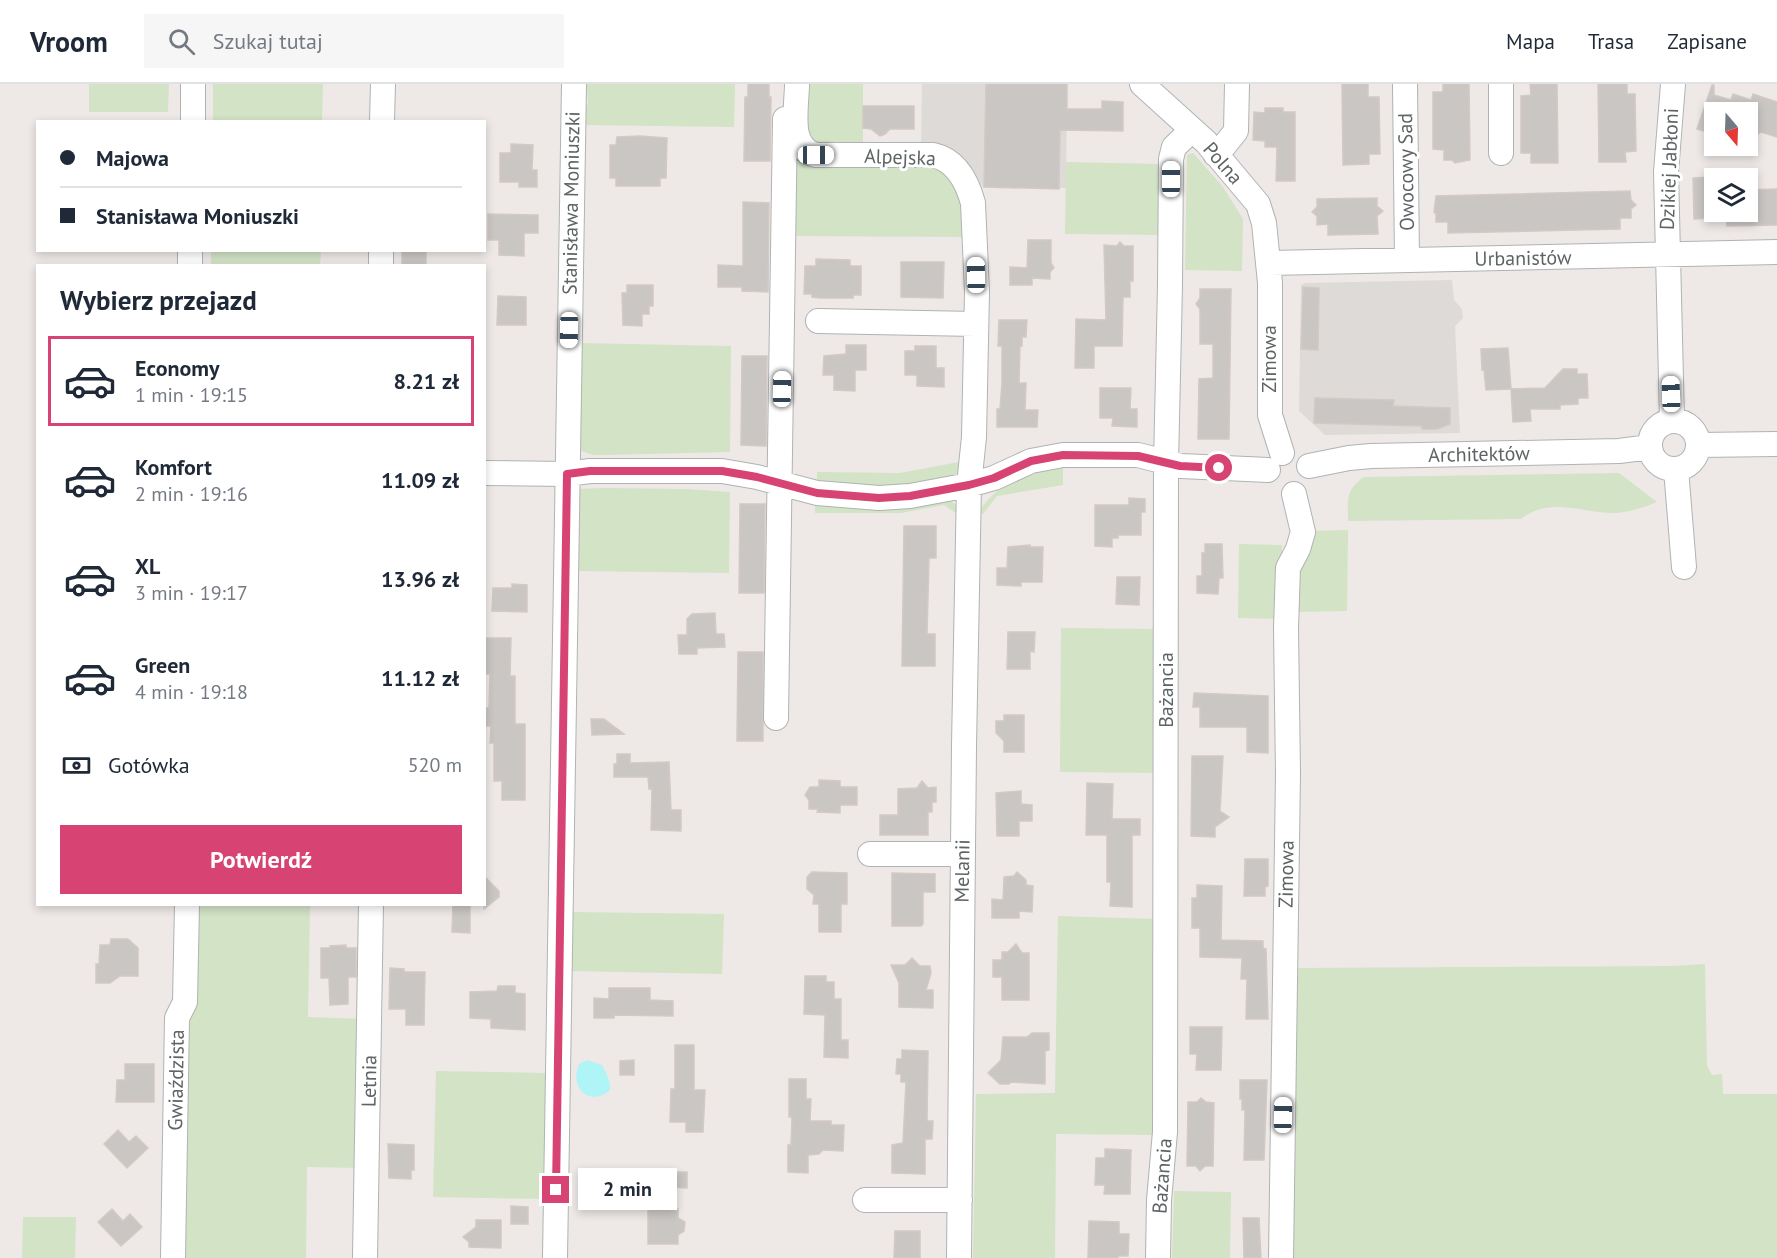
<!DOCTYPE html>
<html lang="pl">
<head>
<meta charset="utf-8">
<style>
  :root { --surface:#fff; --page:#f6f6f7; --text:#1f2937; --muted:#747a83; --line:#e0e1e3; --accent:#d74474 }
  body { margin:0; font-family:"PT Sans",sans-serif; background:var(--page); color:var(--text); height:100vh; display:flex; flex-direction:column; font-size:22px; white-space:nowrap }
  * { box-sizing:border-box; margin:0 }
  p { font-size:20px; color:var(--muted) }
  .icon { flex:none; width:33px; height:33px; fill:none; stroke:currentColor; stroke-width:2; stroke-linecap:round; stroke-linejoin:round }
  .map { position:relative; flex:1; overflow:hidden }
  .side { position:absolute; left:36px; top:180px; width:450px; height:642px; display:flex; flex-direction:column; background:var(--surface); border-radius:0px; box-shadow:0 3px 9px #0003 }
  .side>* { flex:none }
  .guide { position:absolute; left:36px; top:36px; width:450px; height:132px; border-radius:0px; box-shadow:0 3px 9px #0003; display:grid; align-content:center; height:132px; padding:0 24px; background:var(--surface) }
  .needle { width:39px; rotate:161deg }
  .tools { position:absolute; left:1704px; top:18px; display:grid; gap:12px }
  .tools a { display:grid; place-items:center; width:54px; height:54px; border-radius:0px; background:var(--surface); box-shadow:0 3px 9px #0003; font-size:30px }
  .end { position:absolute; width:27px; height:27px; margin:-14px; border:8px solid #d74474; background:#fff; box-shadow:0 0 0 3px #fff }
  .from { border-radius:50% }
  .bubble { position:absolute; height:42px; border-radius:0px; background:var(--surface); box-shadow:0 3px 9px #0003; font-size:20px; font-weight:800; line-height:42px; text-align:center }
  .car { position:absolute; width:18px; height:36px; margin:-18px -9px; border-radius:8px; box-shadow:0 0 4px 2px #0007; background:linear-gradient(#fff 24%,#345 0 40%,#fff 0 76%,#345 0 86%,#fff 0) }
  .guide b { display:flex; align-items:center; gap:21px; height:57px; font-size:22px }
  .guide b+b { border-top:2px solid var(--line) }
  .guide i { width:15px; height:15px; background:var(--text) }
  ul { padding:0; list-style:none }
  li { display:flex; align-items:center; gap:18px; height:90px; margin:0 12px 9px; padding:0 12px; border:3px solid transparent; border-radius:0px }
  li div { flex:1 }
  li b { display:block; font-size:22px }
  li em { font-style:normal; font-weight:800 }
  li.on { border-color:var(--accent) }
  li>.icon { width:54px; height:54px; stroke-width:1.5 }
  h2 { padding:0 24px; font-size:27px; line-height:72px }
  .pay { display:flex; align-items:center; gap:15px; height:66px; padding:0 24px; font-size:22px }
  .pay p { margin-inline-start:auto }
  .button { display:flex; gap:12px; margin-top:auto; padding:12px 24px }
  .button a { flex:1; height:69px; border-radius:0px; background:var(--accent); color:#fff; font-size:24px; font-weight:800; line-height:69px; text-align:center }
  header { display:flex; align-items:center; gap:36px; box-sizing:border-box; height:84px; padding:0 30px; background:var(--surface); border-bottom:2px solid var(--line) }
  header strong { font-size:28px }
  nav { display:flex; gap:33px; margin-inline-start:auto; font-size:21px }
  .search { width:420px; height:54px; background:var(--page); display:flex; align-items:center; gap:15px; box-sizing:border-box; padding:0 21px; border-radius:0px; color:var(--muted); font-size:22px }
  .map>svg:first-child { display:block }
</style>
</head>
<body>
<header>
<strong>Vroom</strong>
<div class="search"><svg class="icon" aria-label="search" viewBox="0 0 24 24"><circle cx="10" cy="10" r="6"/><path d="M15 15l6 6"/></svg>Szukaj tutaj</div>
<nav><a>Mapa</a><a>Trasa</a><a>Zapisane</a></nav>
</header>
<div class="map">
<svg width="1777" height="1174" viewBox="0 0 1777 1174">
  <rect width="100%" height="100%" fill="#eee9e6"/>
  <!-- industrial -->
  <path fill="#dddad8" d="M922,0h145l-1,104 -83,-1 -24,-27 -38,-13z
    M1452,196l2,20 8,9 1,9 -8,8 5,107 -135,2 -26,-24 2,-126 4,-2z"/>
  <!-- green -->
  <path fill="#d2e3c6" d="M89,0h80l-1,28h-79z
    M213,0h110l-1,37h-109z
    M584,0h151l-1,43 -152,-2v-16l6,-5 -1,-15z
    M806,0h57v63l-44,-1 -14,-14z
    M1193,69l30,34 20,32 -1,52 -57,-1 2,-115z
    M790,78h150l27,39v36l-178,-1z
    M1066,78l94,2 4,71 -99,-1z
    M211,167h110l-1,14h-109z
    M577,259l154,3 -1,106 -125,3h-12l-17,-6z
    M964,377l-6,15 -83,14 -58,-8v-10l83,1z
    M1063,383v18l-66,11 -14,18 -4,-3c22,-31 48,-39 84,-44z
    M1619,389l38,29c-15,6 -29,11 -46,11 -31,-1 -63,-16 -90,6l-173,2c0,-21 -3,-31 16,-44z
    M604,404l83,1 43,3 -1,81 -155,-2 1,-82z
    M949,415l8,7 -1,7 -12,-8 -43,8h-86v-8l5,-4z
    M1348,446l-1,81 -54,1 2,-48 17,-33z
    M1239,460l43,1 -2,74 -42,-1z
    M1061,544l93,1 4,144 -98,-1z
    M193,821h117l-2,112 56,2 -2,149 -55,-1 -1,91h-122z
    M570,828l154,2 -2,60 -153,-3z
    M1058,832l98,3 2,216 -102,-1 -1,124h-82l3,-164 79,-1z
    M1705,880l2,102 5,9 10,-1 1,20h54v164h-490l4,-290 381,-2z
    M436,987l110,2 -3,126 -110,-2z
    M1174,1107l57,1 -1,66h-58z
    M23,1133h53l-1,41h-53z"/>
  <!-- water -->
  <path fill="#aff4f6" d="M587,976l15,5c4,8 9,16 8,25 -21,18 -41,-3 -31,-26z"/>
  <!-- building -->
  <path fill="#cac6c3" stroke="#d3c9c5" stroke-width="1.5" d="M748,0h21v13h2l-1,64h-26l1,-64h3z
    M986,0h81v25h35v-8l21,1v29l-63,-1 -1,59 -75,-2z
    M1342,0h26v13h11l1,57h-11v10l-26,1z
    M1443,0h26l1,76 -15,3 -3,-3h-8v-10l-11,-1v-57h10z
    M1530,0h27l1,79h-27v-10h-10v-57l10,-1z
    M1598,0h29v10h8l1,57 -11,1 1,10h-27z
    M1712,1h2v10l17,5 2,-6 18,6 2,-6 24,8v35l-16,-5 -13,7v-27h-34v22l-17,-5z
    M863,22h51v23h-24l-5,5 -5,2 -9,-7 -8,-1z
    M1265,24h18v4h12v69h-19l1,-34h-12v-6l-12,-1 1,-28 11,1z
    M640,52l27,2 -1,40h-6v8h-44v-8h-6v-33h6l1,-8z
    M511,60l22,1 -1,25h5v17h-18v-5h-19v-29h11z
    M1714,93v41l-20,1 -1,-41z
    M1777,105v36l-50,1 -1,-14h22v-22z
    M1630,107l1,9 5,5 -5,4v9h-11v11l-172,4v-11h-12v-8l-2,-2 2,-16z
    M1377,114v8l6,5 -6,5 1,18 -50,1v-11l-11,1v-9l-5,-4 5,-5v-8z
    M743,118l26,1 -1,89 -26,-1v-4h-24v-22l25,1z
    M488,130l50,1v18h-14v23l-25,-1v-15h-11z
    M1028,156h23v23l3,5 -4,4v7l-18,-1v7h-22v-18l17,1z
    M1120,158l4,4h9v35h-3v16h-7l-1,49h-28v22h-19l1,-49 30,1 -2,-75 13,1z
    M402,166h24v16h-24z
    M816,175l34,1v6h11v29h-8v3h-34l-7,-1v-3h-8l1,-28h11z
    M901,178h43l-1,36 -42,-1z
    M627,201h26v21h-4v8h-7v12l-19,-1 -1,-32h5z
    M1303,203l16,1 -1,62 -17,-1z
    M1200,205h31l-2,150h-31l1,-60 14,-1v-34h-13v-35l-4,-5 4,-6z
    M498,212l28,1v28h-29z
    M999,236h28l-1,17h-4v9h-2l-1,37h7l-1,27h13l-1,17h-40v-18h3l2,-26v-37h-4z
    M846,261h20v25h-11v21l-21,-1v-15h-11l1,-19 22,-2z
    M915,262h21v22h8v19l-27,-1v-11h-12v-24h10z
    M1508,264l3,41 -25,1 -2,-20h-2l-1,-21z
    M742,272h25l-1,90 -25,-1z
    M1563,285h14v5h10l1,24h-10v6l-18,1v4h-30l1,12 -18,1 -2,-33 34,-1z
    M1100,304h31l-1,21h7v18l-25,-1 1,-8h-13z
    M1315,314l79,2 -1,6 57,2v16l-13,5h-15v-3l-108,-3z
    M1129,414l16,1v13h-4v23h-23v3h-6v9l-17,-1v-41h34z
    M740,420h25l-1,89h-25z
    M904,442h32v32h-7l-2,76h8v32h-33z
    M1205,460h17l1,34h-4l-1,16 -21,-1v-17h5v-23h3z
    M1030,461v2h13l-1,35h-21v4l-24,-1v-17h10l1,-21z
    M1117,493h23l-1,28 -23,-1z
    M512,500l15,1v27l-35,-1 1,-23h19z
    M715,529l1,21h8l1,13 -28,1v6h-18l-1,-19h9v-16l5,-5z
    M1008,548h27l-1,20 -4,-1v18h-23z
    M484,554h27l-1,38h5v48h10v76h-23v-19h-8v-38h-4l1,-17h-7v-18h5l1,-34h-6z
    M738,568h25v89h-26z
    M1194,609l74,3v57l-21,-1v-25h-47v-20h-7z
    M1004,631h20v37h-20v-11l-8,-8v-12h8z
    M591,635h13l20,15 -32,1z
    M617,670h13v9l39,-1 2,48h10v21l-30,-1 1,-41h-3l-1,-12h-34v-13h3z
    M1192,672h31l-3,55 9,6 -14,10v10l-24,-1z
    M819,696l21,1v6h17v18h-17v8l-23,-1 1,-3h-9v-9l-4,-5 5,-8h9z
    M922,697l6,7 8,-1v15h-4v10h-4v23h-48v-20h18v-26l19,-1z
    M1087,699l26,1 -1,35h28v16h-8v72l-22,-1 1,-24h-4v-47h-21z
    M1021,707v13l11,1v16h-13v15h-22l-1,-43z
    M1245,775h23v27l-3,1v9h-21z
    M812,788l35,1v31h-6v28h-22v-28h-6l1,-9 -7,-6v-12z
    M1017,788l9,8v5l7,1 -1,26 -13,-1v7h-27v-19l11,1 1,-23 10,-1z
    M892,789l43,1v18h-12v32l-2,2h-29z
    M484,792l15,15v6l-15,12z
    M1197,801l25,1 -1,54 42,1v7l3,1 2,70h-22l1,-40h-6l1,-21 -42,-1v-29h-8v-30h5z
    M453,820h17v29l-18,-1z
    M111,855h17l10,9v28h-18l-10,7h-14v-19h3l1,-19h10z
    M1016,860l6,9h7v47h-27v-23h-9v-17h9v-8h6z
    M346,861v3h10v29h-8v27l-18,1 -1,-27h-8v-30h9v-2z
    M912,874l8,8h10l1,7 -5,17h7v18l-34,-1v-24l-8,-18h14z
    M390,884l14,1v3h21l-1,53h-18v-16h-17z
    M805,892h21v6h8v17h7v41h7v18l-24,-1 1,-42 -21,-1z
    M498,902h17v7l10,1v36l-34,-2v-9l-21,-1v-26l27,-1z
    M609,904h41v12l23,1v15l-59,-1v3h-20v-20l15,1z
    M1190,943h32l-1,43h-25l1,-16h-7z
    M1032,949h17v17l-4,1v33l-34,-2 -2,2h-9l-12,-11 13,-13 2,-23h24z
    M675,961h19v45h11l-2,42h-17v-10h-16l1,-33h4z
    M902,966l26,1 -1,70h6l-1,18h-7v35l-33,-1v-28l11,-2 3,-61h-5v-8h-5l1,-15h5z
    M634,976v15h-14v-14z
    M125,980h29v38h-38l1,-22h8z
    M789,995h17v20h5l-1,22h21v4h13l-1,26 -20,-1 -4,4 -11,1v18l-20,-1v-27h3l1,-28h-3z
    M1240,996h27l-3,80h-20l1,-50h-3v-11h-2z
    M1201,1014l5,4 8,1 -1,63h-8l-5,5 -4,-5h-9l1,-64h9z
    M118,1046l11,12 7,-6 12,12 -21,20 -23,-24z
    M388,1060l26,1v25h-3v9l-22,-1z
    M1105,1065l26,1 -1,44h-26l1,-9h-10l1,-27h9z
    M669,1088h18v16l-18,-1z
    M511,1122l17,1v17h-17z
    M112,1125l11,12 7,-7 12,13 -21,19 -23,-24z
    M648,1125h30v9l7,4 -1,9 -6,4v9h-30z
    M1243,1134h16l2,40h-17z
    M476,1136h25v28l-32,-1v-5l-6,-5 13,-10z
    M1089,1137l30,1v12h10l-1,22h-10v2h-30z
    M895,1147h25v27h-26z"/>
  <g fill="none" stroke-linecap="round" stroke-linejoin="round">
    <!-- minor casing -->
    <g stroke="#afb3b4" stroke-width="26">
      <path id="minor" d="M797,0c0,23 -10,64 19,71h117c23,5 34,26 40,48l4,89 -3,145 -5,48 -5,261 -5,512
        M1142,0l64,58 52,62 6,19 6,60v132l12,38
        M1405,0l2,175
        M1501,0v69
        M193,38v-38
        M382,38l1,-38
        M1215,70l9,-8 12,-15 1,-47
        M1269,179l508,-11
        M190,182v-16
        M381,182v-16
        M818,237l158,3
        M1672,337l-6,-249 7,-88
        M1650 361a24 24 0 1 1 48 0a24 24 0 1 1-48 0Z
        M1698,361l79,-1
        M1309,382l40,-8 22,-2 248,-5 31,-4
        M1676,385l8,98
        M484,389l83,1 23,-3h132l35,6 60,16 62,5 31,-2 59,-11 25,-7 37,-17 32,-6h75l43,11 87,4
        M776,634l9,-599
        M870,770h92
        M865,1116h95
        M173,1174l4,-240 8,-16 2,-98
        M365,1174l6,-354
        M555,1174l19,-1174
        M1158,1174l1,-58 6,-68 1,-668 4,-179 1,-126 3,-12 18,-17
        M1281,1174l7,-484 -2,-146 2,-60 10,-19 5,-17 -9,-38"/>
    </g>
    <!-- minor -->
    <use href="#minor" stroke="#fff" stroke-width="24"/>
  </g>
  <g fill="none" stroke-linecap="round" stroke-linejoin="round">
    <!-- route -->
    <path stroke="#d74474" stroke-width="8" d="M556,1106l11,-716 23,-3h132l35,6 60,16 62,5 31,-2 59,-11 25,-7 37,-17 32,-6 75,1 42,10 39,2"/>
  </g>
  <g text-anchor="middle" stroke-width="6" stroke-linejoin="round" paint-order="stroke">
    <!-- street labels -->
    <g font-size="20" fill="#5e6465" stroke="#fff">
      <text transform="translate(900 73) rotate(2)" y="7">Alpejska</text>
      <text transform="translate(1223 79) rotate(49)" y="7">Polna</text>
      <text transform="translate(1669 85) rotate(-88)" y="7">Dzikiej Jabłoni</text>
      <text transform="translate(1406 88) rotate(-91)" y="7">Owocowy Sad</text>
      <text transform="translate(571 119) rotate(-89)" y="7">Stanisława Moniuszki</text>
      <text transform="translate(1523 174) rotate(-1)" y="7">Urbanistów</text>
      <text transform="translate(1269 275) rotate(-90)" y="7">Zimowa</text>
      <text transform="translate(1479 370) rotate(-1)" y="7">Architektów</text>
      <text transform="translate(1166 606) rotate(-90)" y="7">Bażancia</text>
      <text transform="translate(962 787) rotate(-89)" y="7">Melanii</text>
      <text transform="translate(1286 790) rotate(-89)" y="7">Zimowa</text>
      <text transform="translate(176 996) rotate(-89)" y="7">Gwiaździsta</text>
      <text transform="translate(369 997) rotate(-89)" y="7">Letnia</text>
      <text transform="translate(1162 1092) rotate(-86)" y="7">Bażancia</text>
    </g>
  </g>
</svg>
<div class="tools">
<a><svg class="needle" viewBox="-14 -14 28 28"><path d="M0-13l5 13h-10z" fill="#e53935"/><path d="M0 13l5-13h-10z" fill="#747a83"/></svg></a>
<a><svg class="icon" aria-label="layers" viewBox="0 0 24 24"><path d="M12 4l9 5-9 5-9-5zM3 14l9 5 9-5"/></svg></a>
</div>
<i class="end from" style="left:1219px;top:384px"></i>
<i class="end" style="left:556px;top:1106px"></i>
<div class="bubble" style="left:578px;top:1084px;width:99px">2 min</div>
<i class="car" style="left:816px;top:71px;rotate:90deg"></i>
<i class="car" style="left:1171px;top:95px;rotate:0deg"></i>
<i class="car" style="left:976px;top:191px;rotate:359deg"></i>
<i class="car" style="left:569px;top:246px;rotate:181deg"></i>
<i class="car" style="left:782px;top:305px;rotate:1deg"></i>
<i class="car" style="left:1671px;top:310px;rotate:358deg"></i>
<i class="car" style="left:1283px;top:1031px;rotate:1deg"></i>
<div class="guide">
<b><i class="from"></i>Majowa</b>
<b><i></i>Stanisława Moniuszki</b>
</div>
<section class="side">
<h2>Wybierz przejazd</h2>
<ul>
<li class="on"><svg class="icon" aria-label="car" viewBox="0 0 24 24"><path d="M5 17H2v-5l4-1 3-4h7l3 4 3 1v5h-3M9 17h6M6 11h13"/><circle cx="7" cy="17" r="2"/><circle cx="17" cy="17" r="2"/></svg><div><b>Economy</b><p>1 min · 19:15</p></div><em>8.21 zł</em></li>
<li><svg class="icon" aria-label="car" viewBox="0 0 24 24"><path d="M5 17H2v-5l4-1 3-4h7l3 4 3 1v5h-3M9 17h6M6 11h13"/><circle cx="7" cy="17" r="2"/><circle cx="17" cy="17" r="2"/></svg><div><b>Komfort</b><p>2 min · 19:16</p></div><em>11.09 zł</em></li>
<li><svg class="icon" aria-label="car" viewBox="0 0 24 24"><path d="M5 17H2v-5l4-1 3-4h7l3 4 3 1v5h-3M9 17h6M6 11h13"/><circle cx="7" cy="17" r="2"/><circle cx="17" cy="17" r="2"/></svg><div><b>XL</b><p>3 min · 19:17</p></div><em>13.96 zł</em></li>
<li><svg class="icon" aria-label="car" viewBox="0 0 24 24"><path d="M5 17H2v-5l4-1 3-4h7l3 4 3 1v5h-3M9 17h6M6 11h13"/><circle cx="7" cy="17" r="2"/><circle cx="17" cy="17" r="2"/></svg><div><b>Green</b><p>4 min · 19:18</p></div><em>11.12 zł</em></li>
</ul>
<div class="pay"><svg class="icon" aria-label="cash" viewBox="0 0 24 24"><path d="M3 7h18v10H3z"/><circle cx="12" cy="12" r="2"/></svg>Gotówka<p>520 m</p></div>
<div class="button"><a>Potwierdź</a></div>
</section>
</div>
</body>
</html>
